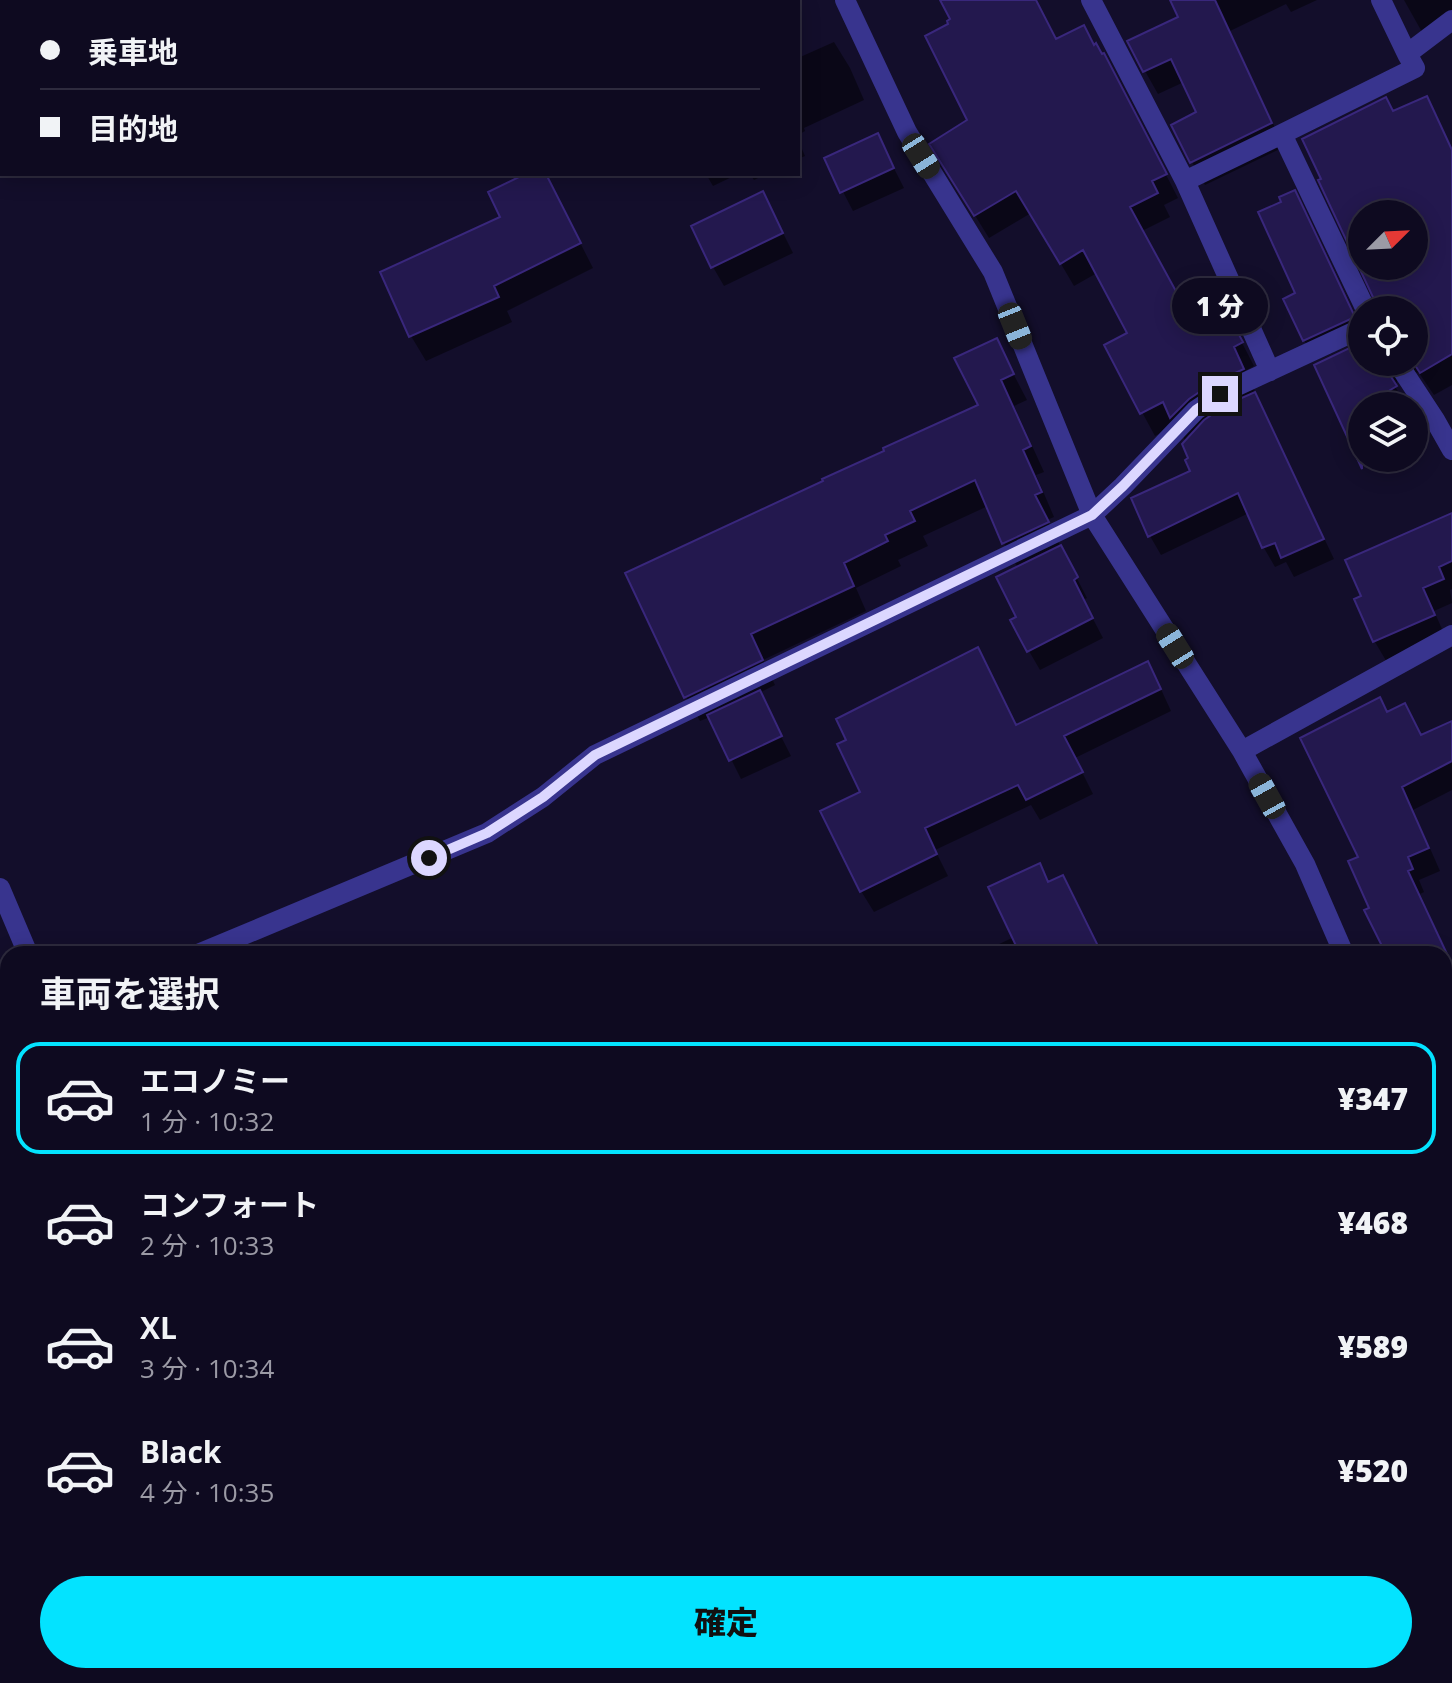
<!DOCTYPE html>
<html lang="ja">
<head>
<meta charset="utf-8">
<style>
  :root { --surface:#0e0a20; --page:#171329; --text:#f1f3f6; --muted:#9b9aa5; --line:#2e2b3e; --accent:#03e3ff }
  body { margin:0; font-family:"Open Sans","Noto Sans JP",sans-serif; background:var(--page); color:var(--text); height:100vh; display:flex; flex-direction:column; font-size:30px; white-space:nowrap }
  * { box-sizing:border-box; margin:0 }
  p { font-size:26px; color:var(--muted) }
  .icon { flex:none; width:44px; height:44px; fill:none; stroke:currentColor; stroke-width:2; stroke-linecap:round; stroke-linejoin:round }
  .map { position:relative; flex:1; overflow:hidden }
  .details { position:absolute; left:0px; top:946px; width:1452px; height:738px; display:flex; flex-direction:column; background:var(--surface); border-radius:24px 24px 0 0; box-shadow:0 4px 20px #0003,0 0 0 2px var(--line) }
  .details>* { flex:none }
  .top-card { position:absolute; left:0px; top:0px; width:800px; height:176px; box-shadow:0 4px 20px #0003,0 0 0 2px var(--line); display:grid; align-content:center; height:176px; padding:0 40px; background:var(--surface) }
  .needle { width:52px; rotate:66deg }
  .tools { position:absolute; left:1348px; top:200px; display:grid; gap:16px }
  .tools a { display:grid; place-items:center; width:80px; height:80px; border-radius:50%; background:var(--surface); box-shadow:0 4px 20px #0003,0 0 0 2px var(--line); font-size:40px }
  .end { position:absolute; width:36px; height:36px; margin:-18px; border:10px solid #dcd7ff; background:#111; box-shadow:0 0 0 4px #111 }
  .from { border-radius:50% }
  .bubble { position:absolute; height:56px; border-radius:28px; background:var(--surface); box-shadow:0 4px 20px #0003,0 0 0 2px var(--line); font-size:26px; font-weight:800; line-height:56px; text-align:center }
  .car { position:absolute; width:24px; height:48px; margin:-24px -12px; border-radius:10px; box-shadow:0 0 6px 2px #0007; background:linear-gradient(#222 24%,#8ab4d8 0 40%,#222 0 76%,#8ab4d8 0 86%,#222 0) }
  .top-card b { display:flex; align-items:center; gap:28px; height:76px; font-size:30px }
  .top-card b+b { border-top:2px solid var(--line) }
  .top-card i { width:20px; height:20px; background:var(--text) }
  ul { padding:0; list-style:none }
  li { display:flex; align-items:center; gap:24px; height:112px; margin:0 16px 12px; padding:0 24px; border:4px solid transparent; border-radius:24px }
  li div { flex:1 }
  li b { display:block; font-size:30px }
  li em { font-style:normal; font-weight:800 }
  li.current { border-color:var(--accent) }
  li>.icon { width:72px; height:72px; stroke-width:1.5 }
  h2 { padding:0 40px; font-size:36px; line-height:96px }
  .primary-button { display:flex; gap:16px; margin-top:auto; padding:16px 40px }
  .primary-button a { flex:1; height:92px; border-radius:48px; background:var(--accent); color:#111; font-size:32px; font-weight:800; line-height:92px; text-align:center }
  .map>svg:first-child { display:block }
</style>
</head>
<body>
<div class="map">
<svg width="1452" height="1683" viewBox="0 0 1452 1683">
  <rect width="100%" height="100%" fill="#130e2b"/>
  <!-- shadow -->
  <path fill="#0007" fill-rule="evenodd" d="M942,0h93l21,41 38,6 22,31 62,120 -14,7 6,12 -28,14 35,66 46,21 17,21 14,27 -9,5 10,21 -2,1 12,21 69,145 -40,18 -8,-15 -11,5 -11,-19 -15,-35 -88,42 -11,-19 43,-64 -7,-30 -10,-17 -21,11 -49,-90 24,-12 -33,-61 -23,13 -43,-73 -42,25 -44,-71 25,-46 -19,-96 2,-5z
    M1172,0h145l-26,12 -5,-8 -56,27 54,116 -79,38 -13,-23 7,-49 -15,-31 -26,12 -13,-23 36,-53z
    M1404,0h48v28l-30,4z
    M834,42l16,26 14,32 -60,28 1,3 -7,4v-77z
    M1385,99l9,15 32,-15 26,50v236l-18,10 -15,-22 -8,-2 -8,2 -6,7 -1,8 10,18h-44v47l-2,1 -13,-23 -31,-65 46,-22v18h52v-52h-33l-60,-129 2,-1 -19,-40zM1362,214h52v52h-52z
    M877,135l27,53 -51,23 -27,-52z
    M798,140l7,16 -7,3z
    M529,174h16l48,94 -86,43 5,11 -86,39 -15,-25 -29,-63 121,-55z
    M706,174h32l-25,12z
    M750,174h16l-12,6z
    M763,193l30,60 -69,33 -11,-19z
    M1305,212l57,119 -46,29 -12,-20 -7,-46z
    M996,341l31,59 -13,6 30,66 -8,3 18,42 -7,3 40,78 -4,2 20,38 -63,32 -11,-19 -10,-34 -1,-49 -14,-25 -16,-37 -65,30 5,10 -30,14 3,6 -45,22 10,23 -103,49 12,25 -16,8 32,63 -50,23 -31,-62 -10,4 -14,-24 140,-215 154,-76z
    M1452,513v76l-2,1 2,13 -18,8 12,27 -58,26 -13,-22 -19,-42z
    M989,671l28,56 142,-42 12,26 -96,47 18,36 -53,26 -9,-15 -96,45 13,26 -74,36 -13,-21 1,-98z
    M1388,714l34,23 30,-14v67l-39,20 27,61 -21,9 5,12 -4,2 32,70v14l-8,3v-27h-57l-15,-45 -11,-51z
    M1062,878l21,35 20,41h-125l36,-17 35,-53z
    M0,976l8,14v318l-1,-3 -7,4z
    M1452,1328v13l-5,-10z
    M1452,1346v27l-8,-15v-8z
    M8,1573v103h25l2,7h-35v-107z
    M169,1676h26l4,7h-40l-1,-2z
    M1081,1676h147l2,7h-147z"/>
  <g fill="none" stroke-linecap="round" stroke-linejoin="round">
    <!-- stream -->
    <path stroke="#051e4c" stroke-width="11" d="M1444,1223l8,15"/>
  </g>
  <!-- building -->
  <path fill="#23184e" stroke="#39277c" stroke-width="2" fill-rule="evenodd" d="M940,0h96l20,39 28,-14 10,20 2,-2 6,11 2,-1 63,121 -15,7 6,12 -28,14 48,88 26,-14 18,35 5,-3 16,29 -9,5 10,22 -31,14 -24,16 -19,19 -7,-16 -23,12 -36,-69 23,-12 -44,-83 -23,14 -44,-73 -42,25 -45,-72 38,-24 -42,-84 23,-12 -1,-3 3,-2z
    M1170,0h45l57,123 -82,40 -19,-38 25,-13 -25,-53 -28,13 -16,-31 51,-24z
    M1427,96l25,54v204l-32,19 -7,-11h1v-52h-35l-61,-130 3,-1 -19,-40 84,-42 7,14zM1362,214h52v52h-52z
    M878,133l16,35 -54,25 -16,-35z
    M525,174h21l35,69 -87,43 5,11 -90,40 -29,-65 120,-55 -12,-25z
    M1295,190l60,127 -52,24 -20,-42 12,-6 -37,-81 23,-10 -2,-5z
    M763,191l20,42 -72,35 -20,-42z
    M997,338l17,36 -13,6 30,66 -8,4 19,42 -7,3 14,27 -47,22 -27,-64 -65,31 5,10 -30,14 3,6 -44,22 10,23 -103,48 12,26 -79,38 -59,-125 198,-92 -1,-2 62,-28 -1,-3 95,-43 -24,-47z
    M1362,342v20h22l2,7 11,17 -15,9 5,11h-25v63l-48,-104z
    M1255,392l69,147 -43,19 -6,-15 -13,5 -24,-55 -90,44 -17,-39 59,-27 -5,-11 3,-2 -6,-14 22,-24 22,-15z
    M1452,513v48l-13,6 5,12 -21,9 12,27 -62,27 -19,-43 7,-3 -16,-36z
    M1061,545l17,32 -4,3 19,38 -66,34 -17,-32 6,-3 -20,-40z
    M978,647l38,78 132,-64 13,28 -97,47 19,36 -57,28 -8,-15 -93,43 12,26 -77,38 -40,-81 40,-19 -23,-48 9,-4 -10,-21z
    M760,690l22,46 -53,25 -22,-46z
    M1380,697l7,15 18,-9 16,32 31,-14v40l-50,26 27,61 -21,9 5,12 -5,2 39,83h-61l-22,-44 5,-2 -21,-47 10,-4 -58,-119z
    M1040,863l8,19 15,-7 39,79h-82l-32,-67z"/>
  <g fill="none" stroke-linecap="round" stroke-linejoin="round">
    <!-- street -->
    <path stroke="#38348e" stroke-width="20" d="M845,0l62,132 86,140 99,243 150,236 63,113 39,90
      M1091,0l94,181 97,-47 84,176
      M1381,0l26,54
      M1282,134l133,-66 -8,-14 45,-34
      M1185,181l85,190
      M1397,362l38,58 17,30
      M1242,751l210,-116
      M0,888l28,66
      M198,954l289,-121 56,-36 52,-42 497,-240 31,-29 73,-76 24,-16 142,-66
      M0,1046l8,-6
      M1444,1170l8,15
      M57,1683l12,-7
      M1401,1683l39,-7"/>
    <!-- rail -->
    <path stroke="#03e3ff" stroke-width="6" stroke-dasharray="12 10" stroke-linecap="butt" d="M1444,1091l8,-4
      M1444,1113l8,-4
      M326,1683l13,-7
      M364,1683l13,-7"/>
  </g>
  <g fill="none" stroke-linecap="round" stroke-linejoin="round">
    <!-- route -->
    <path stroke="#dcd7ff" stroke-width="10" d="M429,858l58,-25 56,-36 52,-42 497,-240 31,-29 73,-76 24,-16"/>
  </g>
</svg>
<div class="tools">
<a><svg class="needle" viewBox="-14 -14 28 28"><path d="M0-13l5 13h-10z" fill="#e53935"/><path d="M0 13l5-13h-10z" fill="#9b9aa5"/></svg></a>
<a><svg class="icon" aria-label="locate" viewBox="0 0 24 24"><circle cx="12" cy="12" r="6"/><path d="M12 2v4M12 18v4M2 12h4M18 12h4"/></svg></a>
<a><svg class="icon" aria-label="layers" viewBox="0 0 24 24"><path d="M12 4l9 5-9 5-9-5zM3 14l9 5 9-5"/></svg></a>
</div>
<i class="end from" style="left:429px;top:858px"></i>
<i class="end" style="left:1220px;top:394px"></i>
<div class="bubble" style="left:1172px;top:278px;width:96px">1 分</div>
<i class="car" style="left:921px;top:156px;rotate:148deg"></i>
<i class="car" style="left:1015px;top:326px;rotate:158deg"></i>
<i class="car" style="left:1175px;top:646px;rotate:328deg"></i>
<i class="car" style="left:1267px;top:796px;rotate:331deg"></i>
<div class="top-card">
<b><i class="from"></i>乗車地</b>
<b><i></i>目的地</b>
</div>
<section class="details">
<h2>車両を選択</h2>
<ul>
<li class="current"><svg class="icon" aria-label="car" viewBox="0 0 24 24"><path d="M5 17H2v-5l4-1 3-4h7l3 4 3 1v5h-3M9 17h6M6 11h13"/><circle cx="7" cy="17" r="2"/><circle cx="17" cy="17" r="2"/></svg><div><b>エコノミー</b><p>1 分 · 10:32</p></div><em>¥347</em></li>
<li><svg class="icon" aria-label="car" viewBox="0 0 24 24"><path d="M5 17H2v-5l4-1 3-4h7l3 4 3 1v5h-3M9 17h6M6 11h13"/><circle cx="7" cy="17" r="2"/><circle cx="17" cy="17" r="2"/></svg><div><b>コンフォート</b><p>2 分 · 10:33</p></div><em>¥468</em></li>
<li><svg class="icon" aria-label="car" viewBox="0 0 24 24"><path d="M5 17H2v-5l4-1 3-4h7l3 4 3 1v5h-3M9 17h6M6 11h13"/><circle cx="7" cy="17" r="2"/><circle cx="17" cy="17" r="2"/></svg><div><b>XL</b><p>3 分 · 10:34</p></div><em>¥589</em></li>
<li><svg class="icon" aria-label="car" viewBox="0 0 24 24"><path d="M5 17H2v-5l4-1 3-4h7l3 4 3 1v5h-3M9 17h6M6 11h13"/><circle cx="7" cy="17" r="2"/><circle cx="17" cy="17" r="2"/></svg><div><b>Black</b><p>4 分 · 10:35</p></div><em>¥520</em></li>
</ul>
<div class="primary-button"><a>確定</a></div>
</section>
</div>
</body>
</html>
